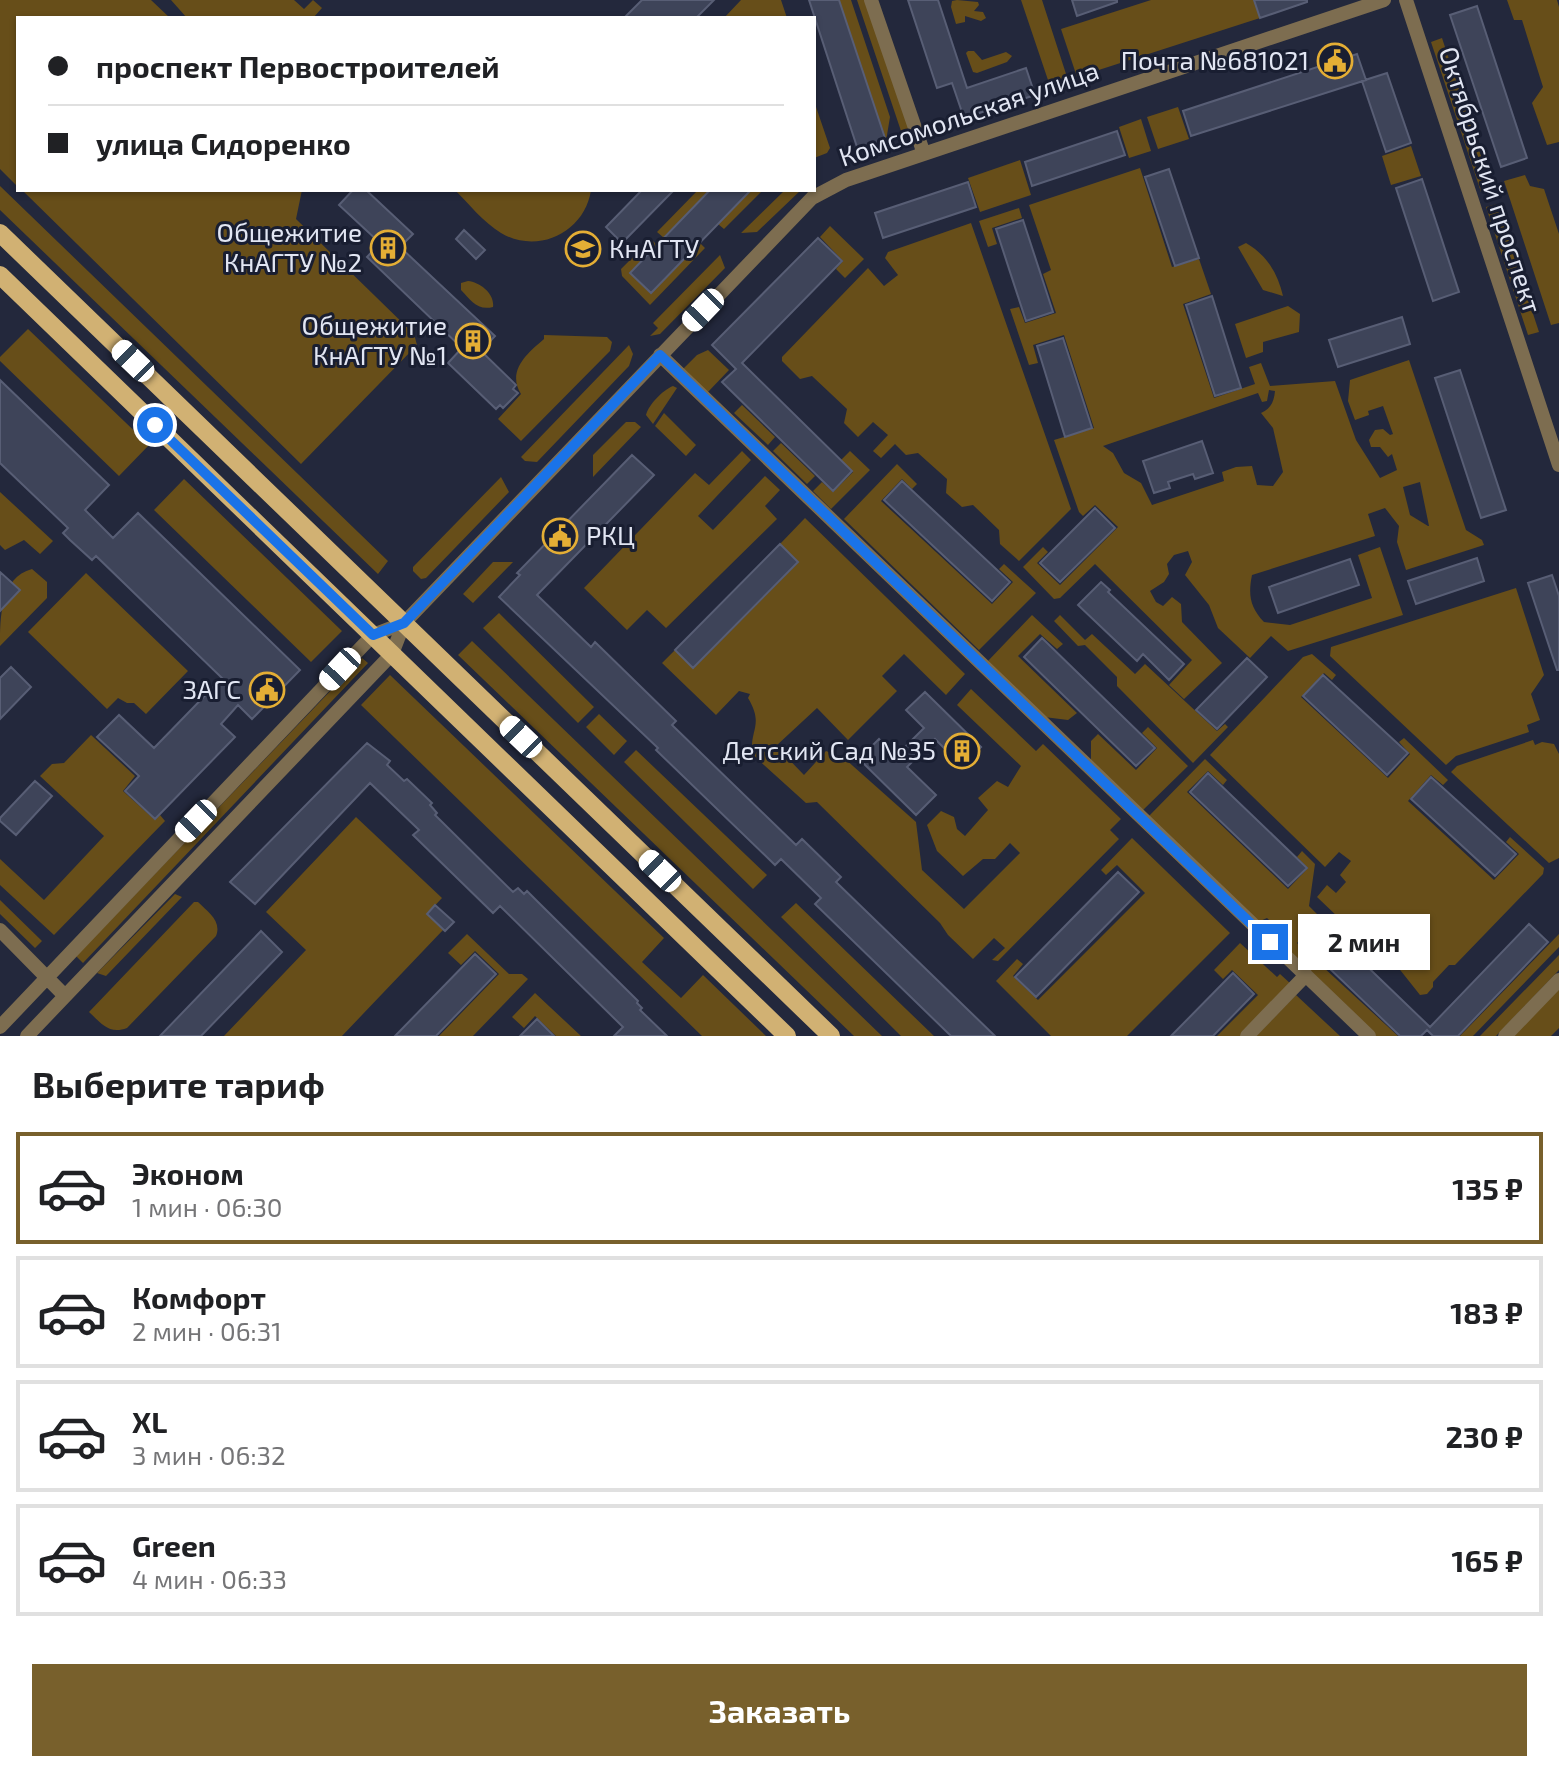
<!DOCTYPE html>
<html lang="ru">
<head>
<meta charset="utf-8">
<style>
  :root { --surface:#fff; --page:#f2f2f2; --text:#202124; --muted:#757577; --line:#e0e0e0; --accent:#78602c }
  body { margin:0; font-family:"Exo 2",sans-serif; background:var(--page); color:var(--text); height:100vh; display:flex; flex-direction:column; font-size:30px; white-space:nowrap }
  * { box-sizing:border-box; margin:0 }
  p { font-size:26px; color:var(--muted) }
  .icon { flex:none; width:44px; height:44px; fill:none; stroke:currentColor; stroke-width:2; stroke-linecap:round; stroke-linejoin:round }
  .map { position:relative; height:1036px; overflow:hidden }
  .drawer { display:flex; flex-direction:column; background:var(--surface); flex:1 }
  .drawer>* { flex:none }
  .top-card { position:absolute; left:16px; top:16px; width:800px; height:176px; border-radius:0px; box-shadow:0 2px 6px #0004; display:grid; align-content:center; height:176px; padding:0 32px; background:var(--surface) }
  .end { position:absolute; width:36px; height:36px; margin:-18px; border:10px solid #1a73e8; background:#fff; box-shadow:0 0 0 4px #fff }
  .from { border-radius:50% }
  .bubble { position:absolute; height:56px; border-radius:0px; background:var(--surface); box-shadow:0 2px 6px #0004; font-size:26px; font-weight:700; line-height:56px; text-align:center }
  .car { position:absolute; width:24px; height:48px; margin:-24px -12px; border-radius:10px; box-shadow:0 0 6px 2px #0007; background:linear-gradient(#fff 24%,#345 0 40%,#fff 0 76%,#345 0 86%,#fff 0) }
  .top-card b { display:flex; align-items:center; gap:28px; height:76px; font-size:30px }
  .top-card b+b { border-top:2px solid var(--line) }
  .top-card i { width:20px; height:20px; background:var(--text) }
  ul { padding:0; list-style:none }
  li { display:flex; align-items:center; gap:24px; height:112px; margin:0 16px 12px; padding:0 16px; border:4px solid var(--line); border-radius:0px }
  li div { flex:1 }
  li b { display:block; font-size:30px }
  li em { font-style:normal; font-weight:700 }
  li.selected { border-color:var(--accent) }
  li>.icon { width:72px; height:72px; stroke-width:1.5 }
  h2 { padding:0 32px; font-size:36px; line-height:96px }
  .primary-button { display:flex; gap:16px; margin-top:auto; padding:16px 32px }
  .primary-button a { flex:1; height:92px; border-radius:0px; background:var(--accent); color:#fff; font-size:32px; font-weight:700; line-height:92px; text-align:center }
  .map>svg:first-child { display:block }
</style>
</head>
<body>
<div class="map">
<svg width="1559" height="1036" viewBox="0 0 1559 1036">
  <rect width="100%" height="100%" fill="#23283c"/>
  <!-- green -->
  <path fill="#674e19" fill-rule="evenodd" d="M0,0h151l19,18h-152v169l-18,-18z
    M171,0h123l10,9 9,-9 9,8 -9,10h-126z
    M741,0h40l6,18h-63z
    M839,0h12l39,117 -4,24z
    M857,0h9l44,132 -8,2z
    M957,0l21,2 1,3 -5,6 9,1 3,6 -5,3 -16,-5v6l-9,2 -5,-17 1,-6z
    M1021,0h21l26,80 -18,6z
    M1151,0h103l6,18 -183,59 -16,-48z
    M1507,0h50l2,7v135l-12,3 -15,-42 11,-16 -21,-67h-8z
    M1442,38l50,151 -11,3 -50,-150z
    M968,51h6l8,9 24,-8 6,4 -5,6 -30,11 -4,-1 -7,-19z
    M814,101l16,47 -3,5 -13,5z
    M1178,107l11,32 -31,10 -11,-32z
    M1141,119l10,32 -22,7 -10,-31z
    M1411,146l10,30 -30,9 -9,-29z
    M1020,160l11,35 -51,17 -12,-34z
    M1140,168l32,99 27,-8 12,35 -28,10 31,94 41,-14 -6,-17 12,-4 9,23 65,-5 21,59 24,38 17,-8 -5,-16 -4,3 -8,-10h-9l-2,-7 6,-10 8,-1 7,6 3,-1 -10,-28 -15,5 1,4 -14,5 -7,-19 2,-21 59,-20 57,170 16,10 2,5 -78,25 -9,-28 2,-16 -14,-18 -17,6 7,22 -123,39c-4,20 -2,32 12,47l26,3 82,-27 -14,-43 22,-8 23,68 -115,36 -17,-15 -21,22 -32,-30 -9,-23 -24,-30 7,-13 -4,-11 -14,4 -7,9 2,10 -5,8 -14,9 6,11 7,4 9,-9 9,7 1,18 40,41 -38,36 -15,-14 23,-25 -97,-96 -35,34 -6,1 -31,-32 20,-20 5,5 -11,11 23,22 58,-58 -23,-22 -12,11 -4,-4 -25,-72 40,-12 -30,-93 -31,10 5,18 -9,2 -19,-56 9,-2 6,16 31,-10 -13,-39 8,-4 -22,-65zM1269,390l6,1c-1,11 -4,17 -14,22l12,15 10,44 -10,14 -16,-1 -5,-19 -16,1 -14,5 2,9 -72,24 -11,-22 -17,-10 -11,-20 -10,-7 155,-53 4,9 5,-1zM1420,482l9,44h-1l-18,-11 -7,-28z
    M1525,175l5,11 14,3 15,45v89l-8,2 -47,-144z
    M0,186l388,375 -10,13 -378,-364z
    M22,190h280l-6,29 118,115 3,11 -116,119z
    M455,190h136c-6,42 -53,65 -90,43 -18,-11 -32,-29 -46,-43z
    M698,190h12l-46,48 -7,-6z
    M751,190h12l-39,39 -6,-5z
    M785,190h16l-44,42 -16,1z
    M1497,204l42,128 -11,3 -42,-128z
    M1019,208l3,10 -30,10 5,16 -9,3 -9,-26z
    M971,223l100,286 -52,52 -19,-17 -1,-14 -26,-25 -11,2 -16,-14 1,-14 -29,-26 -12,2 -11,-11 -14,14 -8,-7 15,-16 -15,-13 -15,15 -14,-14 3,-14 -35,-33 -12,3 -18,-18v-4l86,-89 16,18 14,-11 -13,-17 3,-6z
    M830,226l34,33 -19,19 -9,-9 7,-8 -23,-24z
    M651,239l6,6 -27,28 21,20 49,-50 5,5 -55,57 -28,-29 -1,-7z
    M1246,243c21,12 32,31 37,53l-20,-6 -25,-43z
    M720,255l5,13 -65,66 -10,2 8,-8 -5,-5z
    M468,281c12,1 27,13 25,26 -16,4 -22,-7 -32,-17v-7z
    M1288,306l12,8 -1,18 -36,10v10l-17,6 -11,-34z
    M28,329l121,116 -30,31 -119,-115v-4z
    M544,335l63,2 5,5 -2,9 -89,90 -23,-22 23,-25c-15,-24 8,-42 23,-55z
    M629,345l4,9 -4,12 -92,96 -12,-1 -4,-4z
    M708,350l21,20 -22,23 -24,-24 14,-14z
    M673,386l4,2 -24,36 -7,-9c3,-11 17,-25 27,-29z
    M742,405l33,32 -7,8 -34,-32z
    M664,413l32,32 -10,11 -31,-30z
    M626,422h9l6,5 -48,50v-22z
    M781,443l34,33 -8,8 -34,-33z
    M742,451l9,9 -53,56 15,14 52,-54 15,14 -15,16 12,13 -111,109 -19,-18 -20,20 -43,-42 111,-115 14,12z
    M850,451l20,19 -39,39 -18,-18 9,-9 11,10 20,-20 -12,-12z
    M897,464l20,20 -5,5 -10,-10 -21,22 111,103 21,-22 -14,-13 5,-5 32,29 -57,57 -135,-131z
    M501,477l8,15 -83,86 -5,1 -8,-8v-4z
    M184,479l158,152 -31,31 -157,-152z
    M0,492l53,49 -13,13 -16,-14 -19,10 -5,-5z
    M805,518l160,156 -19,21 -42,-41 -22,22 15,15 -49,49 -31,-32 -41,38 28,29 22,-24 18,7 72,64 6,48 42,39 56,-56 -10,-10 -15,16h-12l-20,17 -26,-25 -10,-26 14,-14 13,6 3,12 8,7 23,-26 -10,-12 19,-17 11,6 13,-21 -64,-61 14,-16 65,62 7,-7 78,75 -11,11 9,9 -121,122 -6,-1 13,-12 -11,-10 -21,21 -25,-24 -8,-12 -123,-121 -11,1 -53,-48c-5,-24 12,-29 -5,-57l2,-4 -11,-3 -23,24 -54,-52 13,-13 19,18 104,-105 -18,-19z
    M493,562h20l-40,41 -10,-9z
    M32,569l15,13v16l-47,48c0,-27 0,-69 32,-77z
    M86,573l102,98 -42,43 -12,-11h-7l-9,-5 -11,11 -79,-77z
    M1516,588l28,87 -13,19 9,26 -13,5 2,7 -73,24 -10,9 -116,-109 1,-9z
    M499,613l95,94 -16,16 -95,-95z
    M1032,615l31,29 -6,5 -17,-15 -22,22 59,57 -9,7 -24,-3 -57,-55z
    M1060,615l25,25 7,-6 43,40 10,-10 72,67 8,-7 3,3 -35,36 -76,-77v-9l-32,-32 -7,1 -24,-25z
    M472,641l410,395h-28l-396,-381z
    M1312,654l24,21 -4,5 -8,-7 -23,24 87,81 22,-24 -11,-12 5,-4 44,42 -5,5 -12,-10 -23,26 86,79 25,-26 -13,-12 4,-5 34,31 -1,6 -88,91h-6l-16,17v5l-6,7 -7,1 -23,-29 -6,1 -6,-5 -68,-65 10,-12 9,8 10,-11 -6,-7 11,-14 -12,-9 -14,15 -115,-112 93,-98z
    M362,658l6,5 -285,300 -7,-7z
    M390,675l274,263 -22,24 39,36 22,-23 63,61h-64l-341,-331z
    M599,714l28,27 -13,14 -28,-28z
    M1148,727l40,39 -47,46 -50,-49v-22l7,-7 38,36 21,-22 -15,-15z
    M91,735l44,41 -12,15 32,29 5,-5 5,6 -111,114 -54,-50v-26l44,41 60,-64 -64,-60 12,-12 12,-1z
    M1533,740l2,5 7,-3 12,2 5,10v104l-10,5 -98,-91 6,-6z
    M636,750l131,125 -14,14 -129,-127z
    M1205,759l22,21 -4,5 -15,-14 -21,21 101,97 20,-21 -11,-11 5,-6 13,13 -6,42 11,11h8l11,10 -5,6 -14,-13 -23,23 101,93h-22l-99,-94 4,-11 -14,-13 -9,4 -109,-106z
    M356,817l86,81 -15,16 16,16 -101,106h-118l82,-86 -40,-38z
    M1132,838l98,95 -103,103h-76l-55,-55 21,-22 6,5 -10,12 25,24 107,-107 -28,-28 -11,10 -5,-5z
    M175,894l7,3 -76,79 -9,-3z
    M0,900l42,41 -7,7 -35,-34z
    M194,902h4c10,10 24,19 18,34l-89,92c-18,7 -26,-5 -38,-16z
    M796,903l138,133h-33l-120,-119z
    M467,934l42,40h13l6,5 -55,57h-34l60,-62 -24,-23 -14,14 -13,-12z
    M1559,934v13l-86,89h-13z
    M1240,943l37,34 3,-3 12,11 -51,51h-24l41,-41 -26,-25 -9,9 -9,-9z
    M1559,955v15l-63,66h-16z
    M1559,988v40l-8,8h-39z
    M535,993l46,43h-25l-21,-20 -11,12 -12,-11z
    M1296,995l44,41h-84z"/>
  <!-- building -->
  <path fill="#3e4459" stroke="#585e75" stroke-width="2" d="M642,0h72l-18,18h-72z
    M809,0h30l47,141 -28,9z
    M908,0h30l29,88 59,-20 9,27 -71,23 -12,-35 -15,5z
    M1072,0h45v2l-40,14z
    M1254,0h53v2l-47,16z
    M1477,6l50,152 -26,9 -51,-152z
    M1357,54l9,26 -175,56 -8,-25z
    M1387,73l24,70 -25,9 -24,-71z
    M1117,131l8,24 -93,31 -7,-24z
    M1169,169l30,89 -24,8 -30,-89z
    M1422,179l37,113 -26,9 -37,-113z
    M968,182l8,25 -93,31 -8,-25z
    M353,190h13l47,44 -13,13 95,89 -14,15 35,34 -3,4 5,4 -15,15 -3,-3 -4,4 -48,-46 14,-15 -95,-91 13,-14 -41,-38z
    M642,190h32l-52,53 -16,-16z
    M710,190h41l-100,103 -21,-20z
    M1023,220l30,92 -27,9 -30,-92z
    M464,230l21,20 -9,9 -20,-20z
    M818,238l24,23 -100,102 110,108 -19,20 -111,-109 14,-13 -24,-24z
    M1212,296l29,92 -26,8 -29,-91z
    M1402,317l8,27 -72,23 -9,-27z
    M1063,338l29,90 -27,9 -28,-91z
    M1460,370l46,140 -25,8 -46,-140z
    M0,380l109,105 -24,25 28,28 25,-25 162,157 -48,49 -14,-14 -8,9 -9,10 14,13 -80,82 -30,-28 14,-15 -42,-39 22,-22 35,33 68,-70 -126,-122 -4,4 -22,-20 -7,-7 5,-5 -68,-65z
    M1202,441l11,32 -18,6 -2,-5 -25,8 2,6 -16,5 -11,-32z
    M632,455l22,20 -117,120 54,52 4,-5 81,79 -4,4 124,120 6,-6 39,38 -5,5 159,154h-44l-136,-132 6,-6 -40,-39 -6,6 -119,-115 2,-2 -159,-151 21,-22 -3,-2z
    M902,481l108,101 -18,19 -108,-101z
    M1095,508l20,20 -55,54 -20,-19z
    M780,544l18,18 -105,106 -18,-18z
    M1477,558l7,23 -68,23 -8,-23z
    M1350,559l9,26 -81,28 -9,-26z
    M0,572l20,18 -20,21z
    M1552,575l7,21v74h-2l-29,-87z
    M1101,582l9,8 -2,2 76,72 -15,16 -26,-26 -6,7 -59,-56z
    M1042,638l113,110 -19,18 -112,-109z
    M1247,658l20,19 -50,52 -21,-19z
    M11,667l20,20 -31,32v-41z
    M1323,675l85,78 -21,22 -84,-79z
    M925,692l56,55 -19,19 -27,-27 -28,28 29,28 -20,20 -57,-56 20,-20 17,17 28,-28 -18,-18z
    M367,743l23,18 -3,4 17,16 3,-2 25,24 -2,2 7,8 -2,2 78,77 5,-4 6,6 3,-3 10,10 101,100 -1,2 5,5 -2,2 27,26h-53l9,-9 -123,-121 -7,7 -80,-78 6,-5 -49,-47 -115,121 -25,-22z
    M1208,773l99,95 -19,18 -98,-94z
    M1431,777l85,77 -21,22 -84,-77z
    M35,781l17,15 -36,39 -16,-14v-3z
    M1118,872l21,20 -103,105 -21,-20z
    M435,905l19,17 -9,9 -18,-17z
    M1322,923l108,104 99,-103 19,18 -90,94h-25l-6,-6 -6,6h-21l-97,-93z
    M261,931l21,21 -81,84h-41z
    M475,954l21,20 -60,62h-41z
    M1233,973l21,21 -41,42h-42z
    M537,1019l17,17h-34z"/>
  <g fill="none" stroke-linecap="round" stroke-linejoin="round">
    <!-- minor -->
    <path stroke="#7d6d50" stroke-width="14" d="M871,0l53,154
      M1406,0l153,465
      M660,355l709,681
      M0,930l65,66
      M0,1027l373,-392 31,-12
      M27,1036l365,-382 12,-31 408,-425 34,-18 538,-180
      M1247,1036l59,-61
      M1505,1036l54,-56"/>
    <!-- major -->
    <path stroke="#d1b173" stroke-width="18" d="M0,233l831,803
      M0,275l787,761"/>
  </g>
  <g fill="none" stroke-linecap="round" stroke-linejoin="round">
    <!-- route -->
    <path stroke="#1a73e8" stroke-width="10" d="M155,425l218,210 31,-12 256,-268 610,587"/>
  </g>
  <!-- icons -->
  <defs>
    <g id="civic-ring" transform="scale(1.8)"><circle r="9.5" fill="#191e31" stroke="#e4ae35" stroke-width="1.5"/><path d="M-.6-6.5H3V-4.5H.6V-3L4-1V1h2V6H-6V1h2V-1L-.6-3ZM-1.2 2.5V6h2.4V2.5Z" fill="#e4ae35"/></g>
    <g id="building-ring" transform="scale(1.8)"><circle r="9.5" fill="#191e31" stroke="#e4ae35" stroke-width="1.5"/><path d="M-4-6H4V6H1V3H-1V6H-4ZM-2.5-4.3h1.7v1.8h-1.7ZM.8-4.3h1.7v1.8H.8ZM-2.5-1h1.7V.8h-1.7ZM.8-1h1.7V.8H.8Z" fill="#e4ae35"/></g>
    <g id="university-ring" transform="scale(1.8)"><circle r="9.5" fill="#191e31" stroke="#e4ae35" stroke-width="1.5"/><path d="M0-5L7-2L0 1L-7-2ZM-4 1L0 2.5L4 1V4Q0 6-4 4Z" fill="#e4ae35"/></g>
  </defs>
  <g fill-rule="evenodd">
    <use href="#civic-ring" x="1335" y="61"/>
    <use href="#building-ring" x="388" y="248"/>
    <use href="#university-ring" x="583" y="249"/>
    <use href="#building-ring" x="473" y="341"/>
    <use href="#civic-ring" x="560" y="536"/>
    <use href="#civic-ring" x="267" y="690"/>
    <use href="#building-ring" x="962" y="751"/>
  </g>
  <g text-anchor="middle" stroke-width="6" stroke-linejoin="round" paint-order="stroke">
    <!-- poi labels -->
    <g font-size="26" fill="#e2e6f3" stroke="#191e31" text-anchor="end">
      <text x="1309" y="70">Почта №681021</text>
      <text x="362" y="242">Общежитие<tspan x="362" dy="30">КнАГТУ №2</tspan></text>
      <text x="609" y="258" text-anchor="start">КнАГТУ</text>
      <text x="447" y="335">Общежитие<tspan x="447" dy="30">КнАГТУ №1</tspan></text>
      <text x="586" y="545" text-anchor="start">РКЦ</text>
      <text x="241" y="699">ЗАГС</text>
      <text x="936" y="760">Детский Сад №35</text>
    </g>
    <!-- street labels -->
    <g font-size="26" fill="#e2e6f3" stroke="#191e31">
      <text transform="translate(969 114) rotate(-19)" y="9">Комсомольская улица</text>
      <text transform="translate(1490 180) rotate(72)" y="9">Октябрьский проспект</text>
    </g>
  </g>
</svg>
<i class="end from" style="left:155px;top:425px"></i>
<i class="end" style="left:1270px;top:942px"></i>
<div class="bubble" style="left:1298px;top:914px;width:132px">2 мин</div>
<i class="car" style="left:703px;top:310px;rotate:224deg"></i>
<i class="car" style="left:133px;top:361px;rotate:314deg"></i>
<i class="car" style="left:340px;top:669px;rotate:223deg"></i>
<i class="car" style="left:521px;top:737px;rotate:314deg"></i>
<i class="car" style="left:196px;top:821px;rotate:224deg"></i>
<i class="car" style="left:660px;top:871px;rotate:314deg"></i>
<div class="top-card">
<b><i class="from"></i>проспект Первостроителей</b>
<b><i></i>улица Сидоренко</b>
</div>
</div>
<section class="drawer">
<h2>Выберите тариф</h2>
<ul>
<li class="selected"><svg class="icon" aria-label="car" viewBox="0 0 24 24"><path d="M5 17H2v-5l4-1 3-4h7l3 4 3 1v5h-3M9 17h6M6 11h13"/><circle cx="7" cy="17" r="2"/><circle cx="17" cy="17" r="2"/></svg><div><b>Эконом</b><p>1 мин · 06:30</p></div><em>135 ₽</em></li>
<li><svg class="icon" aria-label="car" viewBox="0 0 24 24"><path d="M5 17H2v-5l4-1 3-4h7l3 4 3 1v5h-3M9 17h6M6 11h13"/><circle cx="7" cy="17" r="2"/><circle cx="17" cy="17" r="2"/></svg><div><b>Комфорт</b><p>2 мин · 06:31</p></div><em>183 ₽</em></li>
<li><svg class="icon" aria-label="car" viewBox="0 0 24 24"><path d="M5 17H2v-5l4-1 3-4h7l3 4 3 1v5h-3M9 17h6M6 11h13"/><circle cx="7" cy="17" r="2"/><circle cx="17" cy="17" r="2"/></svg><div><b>XL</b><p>3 мин · 06:32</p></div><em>230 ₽</em></li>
<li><svg class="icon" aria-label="car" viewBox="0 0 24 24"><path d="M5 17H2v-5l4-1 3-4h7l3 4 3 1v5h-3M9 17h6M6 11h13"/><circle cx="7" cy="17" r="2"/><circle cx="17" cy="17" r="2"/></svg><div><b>Green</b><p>4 мин · 06:33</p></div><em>165 ₽</em></li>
</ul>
<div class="primary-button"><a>Заказать</a></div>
</section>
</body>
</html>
